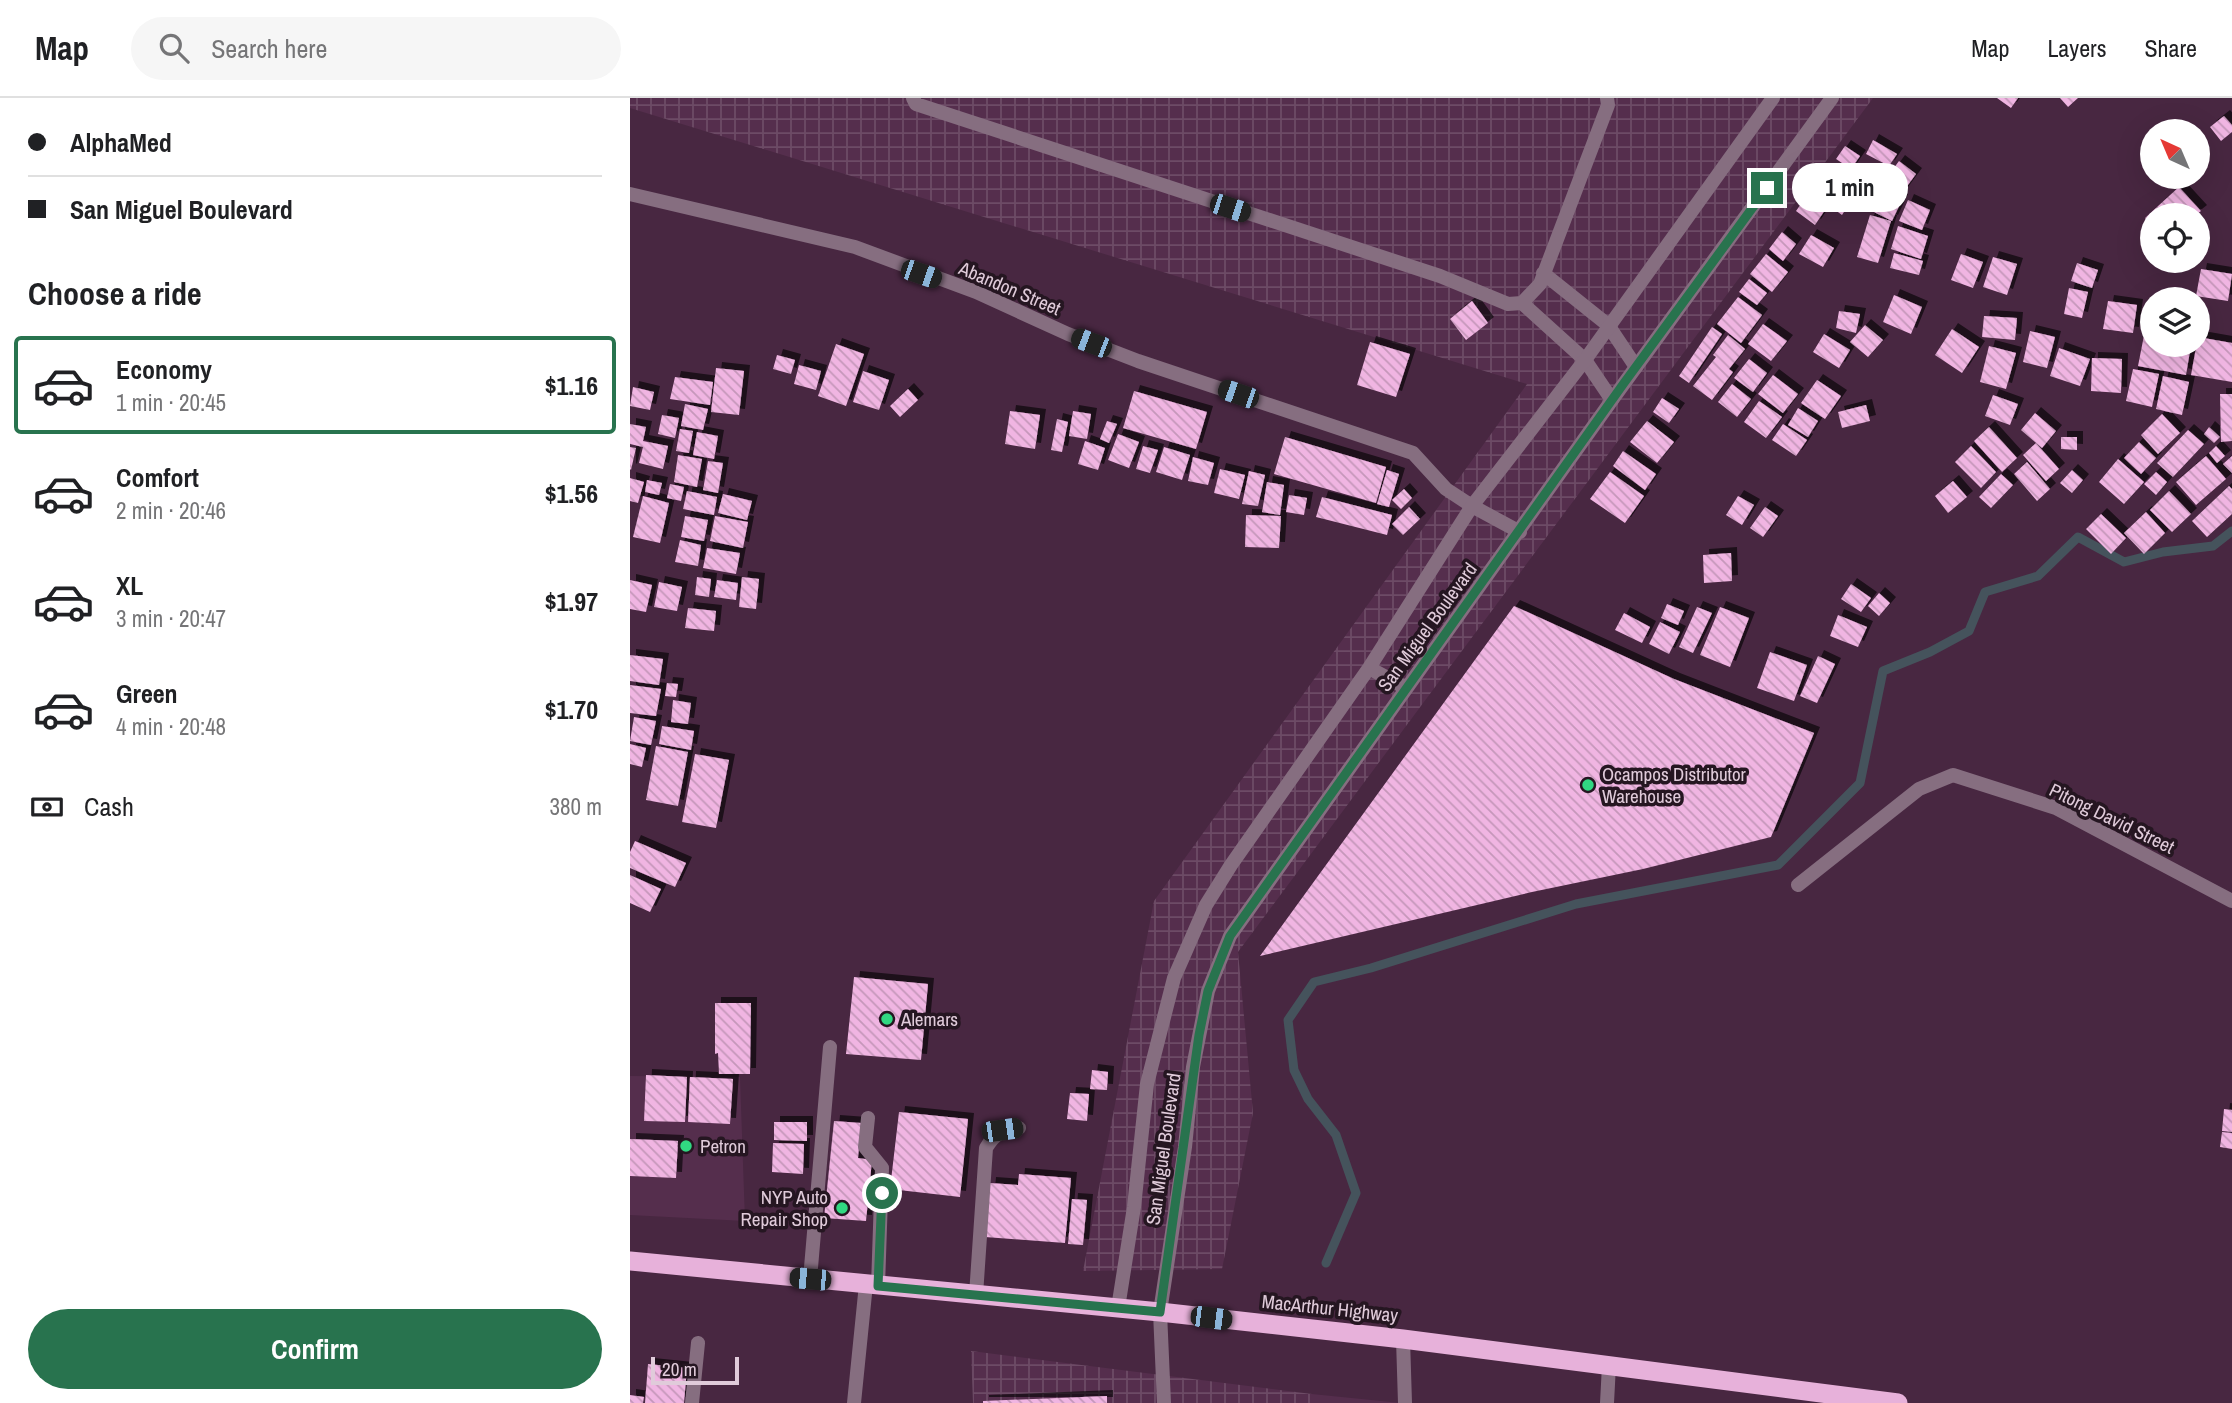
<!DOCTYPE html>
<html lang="en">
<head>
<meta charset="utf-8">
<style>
  :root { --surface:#fff; --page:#f6f6f6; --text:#202124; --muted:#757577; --line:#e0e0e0; --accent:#28734e }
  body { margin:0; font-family:"Archivo Narrow",sans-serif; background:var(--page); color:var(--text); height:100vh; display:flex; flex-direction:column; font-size:26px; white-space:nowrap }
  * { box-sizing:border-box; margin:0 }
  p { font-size:23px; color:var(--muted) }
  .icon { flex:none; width:38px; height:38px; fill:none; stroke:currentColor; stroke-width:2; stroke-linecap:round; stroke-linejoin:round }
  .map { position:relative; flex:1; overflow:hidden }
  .side { display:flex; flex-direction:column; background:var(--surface); width:630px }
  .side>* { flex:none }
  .guide { display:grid; align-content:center; height:154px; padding:0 28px; background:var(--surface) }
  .needle { width:46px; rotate:316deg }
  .buttons { position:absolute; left:1510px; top:21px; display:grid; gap:14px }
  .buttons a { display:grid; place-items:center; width:70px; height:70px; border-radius:50%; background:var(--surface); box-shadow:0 7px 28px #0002; font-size:35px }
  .scale { position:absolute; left:21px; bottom:18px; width:88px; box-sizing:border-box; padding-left:7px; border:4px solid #e0cbda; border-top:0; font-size:19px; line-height:24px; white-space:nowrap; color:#e0cbda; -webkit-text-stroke:5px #251621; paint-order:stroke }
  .end { position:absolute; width:32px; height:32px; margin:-16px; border:9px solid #28734e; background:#fff; box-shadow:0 0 0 4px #fff }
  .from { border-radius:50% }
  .bubble { position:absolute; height:49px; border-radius:24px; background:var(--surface); box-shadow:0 7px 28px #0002; font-size:23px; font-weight:700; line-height:49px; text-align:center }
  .car { position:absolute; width:21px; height:42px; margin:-21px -10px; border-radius:9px; box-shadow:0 0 5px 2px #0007; background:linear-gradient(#222 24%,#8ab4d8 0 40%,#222 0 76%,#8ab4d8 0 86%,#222 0) }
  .guide b { display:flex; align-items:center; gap:24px; height:66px; font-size:26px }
  .guide b+b { border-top:2px solid var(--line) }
  .guide i { width:18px; height:18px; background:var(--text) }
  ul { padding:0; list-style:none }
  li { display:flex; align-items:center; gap:21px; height:98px; margin:0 14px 10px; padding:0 14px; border:4px solid transparent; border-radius:7px }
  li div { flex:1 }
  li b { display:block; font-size:26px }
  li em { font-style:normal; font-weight:700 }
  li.active { border-color:var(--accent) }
  li>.icon { width:63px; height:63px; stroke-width:1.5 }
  h2 { padding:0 28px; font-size:32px; line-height:84px }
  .pay { display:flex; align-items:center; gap:18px; height:77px; padding:0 28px; font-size:26px }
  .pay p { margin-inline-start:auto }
  .primary-button { display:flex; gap:14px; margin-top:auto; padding:14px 28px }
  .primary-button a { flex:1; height:80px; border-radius:42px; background:var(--accent); color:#fff; font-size:28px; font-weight:700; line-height:80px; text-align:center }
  header { display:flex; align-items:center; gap:42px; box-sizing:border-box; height:98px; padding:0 35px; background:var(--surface); border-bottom:2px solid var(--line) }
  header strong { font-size:33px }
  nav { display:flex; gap:38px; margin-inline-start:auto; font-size:24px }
  .search { width:490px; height:63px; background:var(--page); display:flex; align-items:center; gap:18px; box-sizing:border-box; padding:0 24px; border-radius:38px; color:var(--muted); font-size:26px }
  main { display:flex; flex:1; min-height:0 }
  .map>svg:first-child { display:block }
</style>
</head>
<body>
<header>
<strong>Map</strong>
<div class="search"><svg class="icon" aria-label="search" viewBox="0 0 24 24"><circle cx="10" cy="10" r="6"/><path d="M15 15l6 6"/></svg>Search here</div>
<nav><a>Map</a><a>Layers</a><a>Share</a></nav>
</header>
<main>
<section class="side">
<div class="guide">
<b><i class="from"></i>AlphaMed</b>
<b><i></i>San Miguel Boulevard</b>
</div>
<h2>Choose a ride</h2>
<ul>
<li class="active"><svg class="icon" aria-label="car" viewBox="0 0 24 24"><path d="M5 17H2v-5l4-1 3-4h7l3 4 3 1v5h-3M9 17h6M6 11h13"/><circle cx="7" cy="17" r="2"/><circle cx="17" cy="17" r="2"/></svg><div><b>Economy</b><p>1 min · 20:45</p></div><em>$1.16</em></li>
<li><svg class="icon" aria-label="car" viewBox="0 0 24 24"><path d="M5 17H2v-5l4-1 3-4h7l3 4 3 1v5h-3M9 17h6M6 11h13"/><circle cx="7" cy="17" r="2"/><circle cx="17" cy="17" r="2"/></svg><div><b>Comfort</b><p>2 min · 20:46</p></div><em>$1.56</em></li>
<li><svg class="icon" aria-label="car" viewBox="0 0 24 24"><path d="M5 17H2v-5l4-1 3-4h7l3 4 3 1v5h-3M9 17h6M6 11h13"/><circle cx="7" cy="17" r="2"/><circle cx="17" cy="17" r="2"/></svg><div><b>XL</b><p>3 min · 20:47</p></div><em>$1.97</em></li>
<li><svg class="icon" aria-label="car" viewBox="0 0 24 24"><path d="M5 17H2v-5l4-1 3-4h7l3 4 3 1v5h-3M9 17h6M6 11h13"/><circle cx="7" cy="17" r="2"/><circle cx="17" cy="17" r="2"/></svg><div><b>Green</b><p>4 min · 20:48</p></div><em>$1.70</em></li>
</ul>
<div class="pay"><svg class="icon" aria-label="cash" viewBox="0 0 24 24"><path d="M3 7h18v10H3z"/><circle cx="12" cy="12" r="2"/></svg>Cash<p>380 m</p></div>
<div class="primary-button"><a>Confirm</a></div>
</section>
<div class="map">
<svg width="1602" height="1305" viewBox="0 0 1602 1305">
  <defs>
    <pattern id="industrial-grid" width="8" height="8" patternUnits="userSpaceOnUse" patternTransform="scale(1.75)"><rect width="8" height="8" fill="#552e4d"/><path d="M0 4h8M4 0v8" fill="none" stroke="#6d4b66"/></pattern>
    <pattern id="building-back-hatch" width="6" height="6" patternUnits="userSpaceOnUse" patternTransform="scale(1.75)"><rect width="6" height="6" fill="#f0b5e2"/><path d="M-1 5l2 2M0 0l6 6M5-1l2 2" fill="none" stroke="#c597ba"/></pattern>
    <filter id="shadow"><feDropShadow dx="6" dy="-6" stdDeviation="0" flood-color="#0009"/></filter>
  </defs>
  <rect width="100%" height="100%" fill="#482741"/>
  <!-- built -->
  <path fill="#552e4d" d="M0,978l110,1 5,144 -115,-6z
    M682,1296l89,9h-89z"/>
  <!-- industrial -->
  <path fill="url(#industrial-grid)" d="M0,0h1243l-635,854 15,161 -31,156 -139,2 71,-370 373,-517 -897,-276z
    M341,1253l341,43v9h-339z"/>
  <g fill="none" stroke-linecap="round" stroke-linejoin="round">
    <!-- stream -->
    <path stroke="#45535c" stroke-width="9" d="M696,1165l30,-70 -20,-58 -28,-36 -14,-29 -6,-50 26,-38 57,-14 205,-64 202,-39 82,-82 23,-112 47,-19 39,-21 16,-39 53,-16 40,-39 46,25 39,-10 50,-6 19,-15"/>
  </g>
  <!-- building -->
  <path fill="url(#building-back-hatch)" filter="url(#shadow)" d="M1367,0h21l-7,10z
    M1430,0h18l-10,9z
    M1594,18l8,9v7l-11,9 -11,-14z
    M1243,42l24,14 -8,12 -23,-12z
    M1215,48l15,10 -9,13 -15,-10z
    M1269,63l17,13 -14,19 -17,-13z
    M1219,74l17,11 -8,12 -17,-10z
    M1184,87l19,13 -18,27 -19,-14z
    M1549,89l22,24 -5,4h-44v11l-7,-8z
    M1248,90l24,12 -10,21 -24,-12z
    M1211,93l12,7 -11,17 -11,-8z
    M1278,102l22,10 -8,20 -23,-9z
    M1240,117l21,6 -13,42 -21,-6z
    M1268,128l30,10 -7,23 -30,-10z
    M1152,134l14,12 -13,17 -14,-12z
    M1181,137l23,13 -11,19 -24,-13z
    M1264,155l29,8 -4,14 -29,-7z
    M1136,156l22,18 -16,20 -22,-18z
    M1331,156l22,8 -10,26 -22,-8z
    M1363,159l24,7 -10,31 -24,-8z
    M1447,165l21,7 -6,18 -21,-7z
    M1571,171l31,5 -4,27 -32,-5z
    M1119,181l18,14 -10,12 -18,-13z
    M1439,190l19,4 -6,26 -18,-4z
    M1264,197l28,12 -11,27 -28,-12z
    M1108,199l24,18 -21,28 -24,-19z
    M842,203l16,22 -22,17 -16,-21z
    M1478,203l29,4 -4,28 -30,-4z
    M1209,213l21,3 -4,19 -20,-5z
    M1518,217h4v30h39l-5,30 -48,-9z
    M1354,218l33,2 -2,22 -33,-3z
    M1133,226l24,17 -16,20 -23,-17z
    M1235,227l18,15 -15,17 -18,-15z
    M1082,229l10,7 -33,49 -10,-7z
    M1322,231l27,18 -17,26 -27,-18z
    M1400,233l25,6 -8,31 -24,-6z
    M1194,236l26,16 -11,18 -26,-16z
    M1098,237l17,14 -16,20 4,3 -21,28 -19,-14 23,-29 -3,-2z
    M1568,239l34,6v39l-41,-7z
    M740,244l40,12 -14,43 -39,-12z
    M206,246l28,10 -18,52 -28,-10z
    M1359,248l27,7 -10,36 -26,-7z
    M1429,250l31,11 -10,27 -30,-10z
    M147,257l18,5 -4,14 -18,-5z
    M1462,260l30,1 -1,34 -30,-2z
    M1119,261l18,14 -14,19 -19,-14z
    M169,267l22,6 -5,19 -22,-6z
    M86,270l28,3 -5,44 -28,-3z
    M1503,271l26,5 -7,33 -26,-6z
    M233,273l26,9 -10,30 -26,-8z
    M1143,277l25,19 -15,19 -25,-19z
    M1533,278l26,6 -7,33 -26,-6z
    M45,279l38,5 -3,23 -40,-6z
    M1187,282l24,16 -16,23 -24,-16z
    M1102,286l19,15 -14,18 -19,-15z
    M3,289l21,5 -4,18 -20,-4z
    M278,291l10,11 -18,17 -10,-11z
    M504,293l73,21 -11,37 -73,-21z
    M1590,296h12v47l-11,1z
    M1363,297l25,9 -8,21 -25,-9z
    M1032,300l17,11 -10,14 -16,-11z
    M1129,303l23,16 -16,21 -22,-16z
    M55,306l23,5 -5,21 -22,-4z
    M1236,307l4,16 -28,7 -4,-16z
    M1168,310l20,13 -10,16 -20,-12z
    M380,313l30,4 -5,34 -30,-5z
    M443,313l18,3 -4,25 -18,-3z
    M1405,315l21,18 -14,17 -21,-18z
    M1532,316l18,19 -22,21 -17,-19z
    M32,317l17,3 -4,20 -17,-4z
    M427,321l11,3 -6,30 -11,-2z
    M477,323l10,3 -8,19 -9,-4z
    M1017,323l27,21 -17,21 -27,-21z
    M0,326l16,3 -3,14 25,5 -5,23 -24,-6 4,-16 -13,-3z
    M1153,326l24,16 -11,16 -24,-16z
    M1359,329l28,31 -15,14 -28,-31z
    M1579,329l11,10 -6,6 -10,-9z
    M50,331l13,2 -4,22 -13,-2z
    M1558,332l16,14 -31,33 -16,-14z
    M67,334l21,4 -4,23 -21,-4z
    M488,336l21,8 -10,26 -21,-8z
    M655,339l101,30 -10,36 -102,-29z
    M1431,339h16v13l-16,-1z
    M455,343l20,7 -7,22 -20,-6z
    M1509,344l17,16 -15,16 -17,-16z
    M1406,345l23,26 -13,12 -23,-26z
    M513,348l15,4 -8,23 -14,-4z
    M1341,348l25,26 -15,16 -26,-26z
    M1586,348l9,10 -8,7 -8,-10z
    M0,349l6,1 -5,22 -1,-1z
    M534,349l26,8 -8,25 -26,-8z
    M993,353l33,23 -11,16 -32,-24z
    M48,357l24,4 -5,28 -23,-5z
    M1576,358l20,23 -30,26 -20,-23z
    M1602,358v17l-9,-9z
    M563,359l21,6 -6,22 -20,-4z
    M1488,361l26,23 -20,22 -25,-22z
    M78,363l15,2 -5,30 -15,-3z
    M1397,364l23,27 -13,12 -23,-27z
    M590,371l25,6 -6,24 -25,-6z
    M757,372l12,4 -10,33 -12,-3z
    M1442,372l11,10 -11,13 -12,-10z
    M619,373l16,4 -7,31 -16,-2z
    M980,374l34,24 -19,27 -35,-24z
    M1526,374l11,10 -11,13 -12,-11z
    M1371,376l12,11 -22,23 -12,-11z
    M0,380l14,4 -6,21 -8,-2z
    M17,382l15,3 -3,12 -14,-3z
    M1323,383l14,16 -19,16 -13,-17z
    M637,384l17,3 -4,30 -18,-3z
    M40,386l14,3 -3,14 -14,-3z
    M1599,388l3,3v25l-25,23 -15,-16z
    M774,391l8,9 -11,11 -9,-9z
    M57,393l30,6 -3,18 -31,-6z
    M1539,393l22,23 -19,18 -22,-22z
    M93,396l29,7 -5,19 -29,-7z
    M659,397l18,3 -3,17 -18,-3z
    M13,398l26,7 -9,40 -27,-6z
    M1108,398l16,9 -12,20 -16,-10z
    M692,399l70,18 -5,20 -71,-18z
    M779,409l11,12 -17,16 -11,-11z
    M1135,409l13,9 -15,21 -13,-9z
    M1516,414l19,21 -21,21 -20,-21z
    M1471,416l25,24 -15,16 -25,-25z
    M616,417l35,1 -2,32 -34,-1z
    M55,418l23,4 -4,21 -23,-4z
    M85,418l33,6 -5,26 -33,-7z
    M50,442l21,5 -3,21 -23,-4z
    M77,450l33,5 -4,21 -33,-6z
    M1101,455l1,28 -28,2 -1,-28z
    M67,479l14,2 -2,18 -14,-2z
    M112,479l17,2 -3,30 -17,-2z
    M0,482l22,5 -6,27 -16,-3z
    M87,482l21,3 -2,17 -22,-3z
    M29,484l23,5 -5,24 -23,-4z
    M1221,486l20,14 -10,14 -20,-13z
    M1249,495l11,10 -11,13 -11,-10z
    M1037,506l17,7 -6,14 -17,-7z
    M884,508l160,73 140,54 -43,104 -128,32 -111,23 -272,64z
    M1067,509l15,6 -19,40 -14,-6z
    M1090,509l29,11 -19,49 -30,-12z
    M58,510l28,3 -2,20 -29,-3z
    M994,515l26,14 -8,16 -27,-13z
    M1208,517l29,12 -9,20 -28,-11z
    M1030,524l20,10 -11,22 -20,-10z
    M1140,554l37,13 -13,36 -37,-13z
    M0,557l33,4 -4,26 -29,-4z
    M1188,558l17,8 -18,39 -17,-7z
    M37,585l11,1 -2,13 -11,-1z
    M0,587l31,4 -5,27 -26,-3z
    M43,602l18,3 -3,21 -17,-2z
    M4,619l22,4 -5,24 -21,-4z
    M32,628l32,5 -3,19 -32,-6z
    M0,646l16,4 -4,19 -12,-3z
    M26,648l32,6 -10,54 -32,-6z
    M65,656l34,6 -13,68 -34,-6z
    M5,743l51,22 -11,24 -45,-19v-16z
    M0,777l31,14 -11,23 -20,-9z
    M224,879l74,7 -7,76 -75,-6z
    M85,905h36l-1,71h-31l-1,-21 -3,1z
    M462,972l16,2 -1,18 -17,-1z
    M16,977l41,2 -2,45 -41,-1z
    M60,979l43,2 -3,45 -42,-2z
    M440,995l19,1 -2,27 -20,-2z
    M1594,1011l8,1v22l-10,-1z
    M269,1014l69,7 -8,78 -70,-8z
    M204,1023l27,2 -3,35 14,2 -6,61 -42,-3z
    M144,1024h33v19l-33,-1z
    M1592,1034l10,1v16l-12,-2z
    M0,1041l48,2 -2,37 -46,-2z
    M143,1045l31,1 -1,30 -31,-2z
    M389,1076l52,4 -6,65 -80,-6 5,-54 28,2z
    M442,1101l15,1 -4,45 -15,-1z
    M18,1266l39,4 -3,35h-39z
    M0,1297l14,2 -1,6h-13z
    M477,1298v7h-124v-2z"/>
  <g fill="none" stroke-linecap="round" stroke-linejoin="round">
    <!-- service -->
    <path stroke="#866e80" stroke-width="14" d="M283,0l3,6 524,172 68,28 14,-1 18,-19 68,-179 -1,-7
      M0,96l225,53 121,45 92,42 70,27 275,92 33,36 26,17
      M913,175l65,52 28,42
      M892,205l63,57 27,40
      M238,1020l-3,29 17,21 -4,118
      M180,1181l20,-232
      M346,1197l10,-147c9,-15 16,-18 33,-20
      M773,1241l2,64
      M62,1305l6,-60
      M224,1305l12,-119
      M977,1305l2,-38"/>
    <!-- minor -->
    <path stroke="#866e80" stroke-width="14" d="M842,408l48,26
      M739,570l37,20
      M1168,787l121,-96 34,-14 103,33 176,93
      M488,1210l16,-101 13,-123 27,-106 32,-73 25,-40 138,-197 103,-162 113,-146 188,-262
      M534,1305l-4,-91 25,-165 8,-80 15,-76 22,-55 382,-536 220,-302"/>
    <!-- trunk -->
    <path stroke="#e7b1da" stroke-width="19" d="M0,1163l530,51 243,27 495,64"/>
  </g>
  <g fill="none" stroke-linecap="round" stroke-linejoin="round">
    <!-- route -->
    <path stroke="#28734e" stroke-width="9" d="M252,1095l-4,93 282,26 39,-277 9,-44 22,-55 394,-553 143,-195"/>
  </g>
  <!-- markers -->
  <g fill="#31d882" stroke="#251621" stroke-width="2.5">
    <circle cx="958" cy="687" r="7"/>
    <circle cx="257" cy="921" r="7"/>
    <circle cx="56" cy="1048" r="7"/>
    <circle cx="212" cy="1110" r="7"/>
  </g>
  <g text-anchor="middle" stroke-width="7" stroke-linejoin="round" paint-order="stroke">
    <!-- street labels -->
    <g font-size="19" fill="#e0cbda" stroke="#251621">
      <text transform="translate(380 190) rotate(23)" y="7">Abandon Street</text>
      <text transform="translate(797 529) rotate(-54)" y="7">San Miguel Boulevard</text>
      <text transform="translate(1482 720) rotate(26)" y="7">Pitong David Street</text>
      <text transform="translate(533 1051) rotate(-82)" y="7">San Miguel Boulevard</text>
      <text transform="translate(700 1210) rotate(6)" y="7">MacArthur Highway</text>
    </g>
    <!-- poi labels -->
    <g font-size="19" fill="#e0cbda" stroke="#251621" text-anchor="start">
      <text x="972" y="683">Ocampos Distributor<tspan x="972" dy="22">Warehouse</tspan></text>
      <text x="271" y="928">Alemars</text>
      <text x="70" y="1055">Petron</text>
      <text x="198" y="1106" text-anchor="end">NYP Auto<tspan x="198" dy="22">Repair Shop</tspan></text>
    </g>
  </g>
</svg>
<div class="buttons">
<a><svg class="needle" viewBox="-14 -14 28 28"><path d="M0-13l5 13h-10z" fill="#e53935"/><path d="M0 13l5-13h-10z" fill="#757577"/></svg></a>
<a><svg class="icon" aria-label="locate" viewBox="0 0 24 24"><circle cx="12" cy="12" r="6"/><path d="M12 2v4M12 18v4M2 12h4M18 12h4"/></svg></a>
<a><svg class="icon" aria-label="layers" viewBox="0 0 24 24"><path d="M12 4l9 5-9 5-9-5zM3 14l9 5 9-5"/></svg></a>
</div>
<div class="scale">20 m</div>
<i class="end from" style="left:252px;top:1095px"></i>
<i class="end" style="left:1137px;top:90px"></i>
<div class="bubble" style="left:1162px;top:65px;width:116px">1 min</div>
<i class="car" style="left:600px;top:110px;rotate:108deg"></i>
<i class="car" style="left:291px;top:176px;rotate:109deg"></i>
<i class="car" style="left:461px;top:245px;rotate:291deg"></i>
<i class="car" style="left:608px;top:296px;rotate:289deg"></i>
<i class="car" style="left:372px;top:1032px;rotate:82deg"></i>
<i class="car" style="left:180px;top:1181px;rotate:275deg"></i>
<i class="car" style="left:581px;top:1220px;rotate:97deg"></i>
</div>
</main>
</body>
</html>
